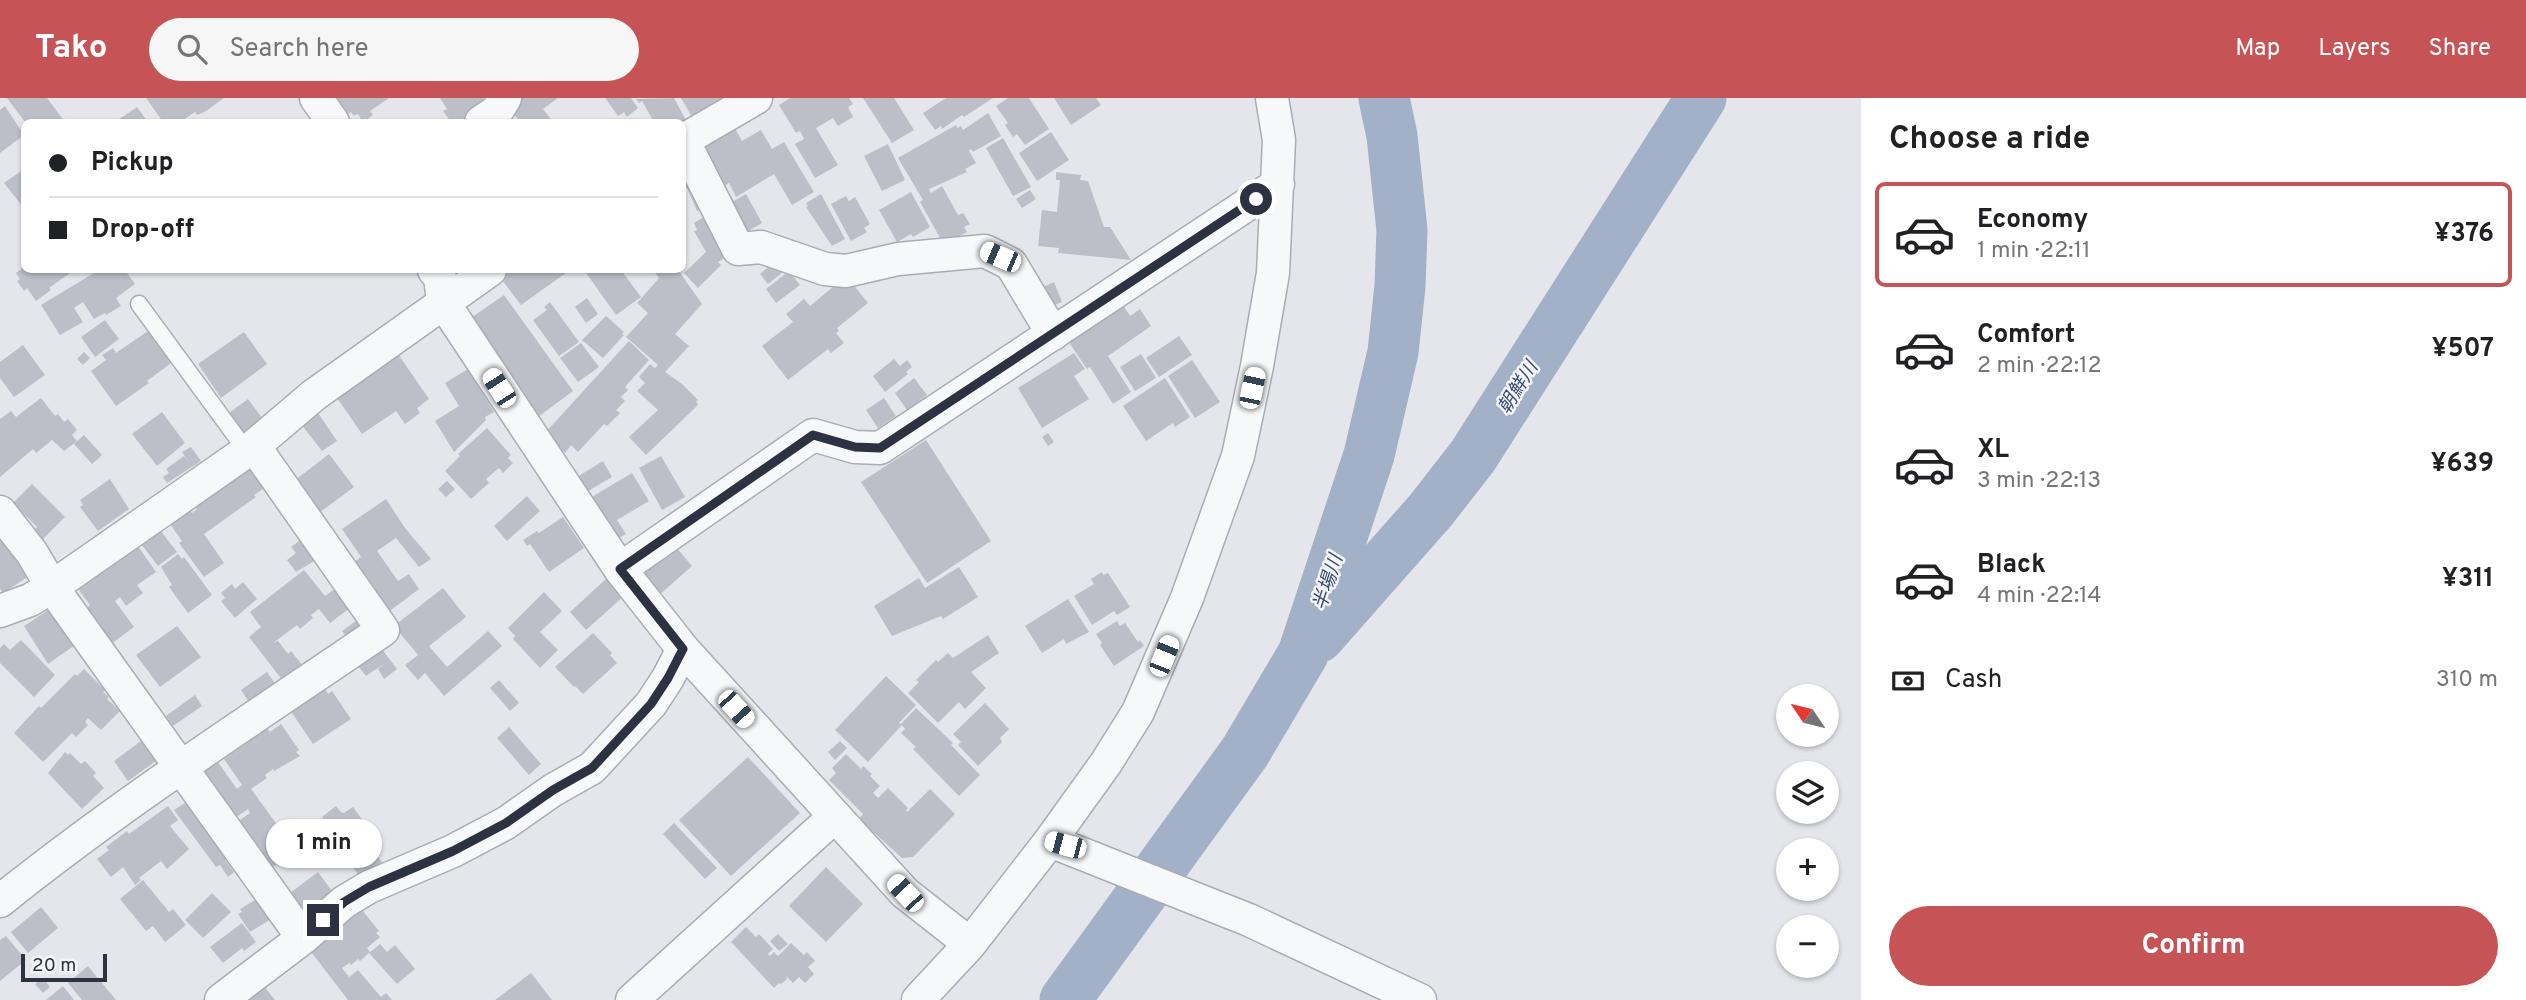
<!DOCTYPE html>
<html lang="en">
<head>
<meta charset="utf-8">
<style>
  :root { --surface:#fff; --page:#f6f6f6; --text:#202124; --muted:#757577; --line:#e0e0e0; --accent:#c65457 }
  body { margin:0; font-family:Overpass,"Noto Sans JP",sans-serif; background:var(--page); color:var(--text); height:100vh; display:flex; flex-direction:column; font-size:26px; white-space:nowrap }
  * { box-sizing:border-box; margin:0 }
  p { font-size:23px; color:var(--muted) }
  .icon { flex:none; width:38px; height:38px; fill:none; stroke:currentColor; stroke-width:2; stroke-linecap:round; stroke-linejoin:round }
  .map { position:relative; flex:1; overflow:hidden }
  .side { display:flex; flex-direction:column; background:var(--surface); width:665px }
  .side>* { flex:none }
  .banner { position:absolute; left:21px; top:21px; width:665px; height:154px; border-radius:10px; box-shadow:0 2px 5px #0004; display:grid; align-content:center; height:154px; padding:0 28px; background:var(--surface) }
  .needle { width:46px; rotate:305deg }
  .tools { position:absolute; left:1776px; top:586px; display:grid; gap:14px }
  .tools a { display:grid; place-items:center; width:63px; height:63px; border-radius:50%; background:var(--surface); box-shadow:0 2px 5px #0004; font-size:35px }
  .scale { position:absolute; left:21px; bottom:18px; width:86px; box-sizing:border-box; padding-left:7px; border:4px solid #2d3243; border-top:0; font-size:19px; line-height:24px; white-space:nowrap; color:#2d3243; -webkit-text-stroke:5px #f4f5f8; paint-order:stroke }
  .end { position:absolute; width:32px; height:32px; margin:-16px; border:9px solid #2d3243; background:#fff; box-shadow:0 0 0 4px #fff }
  .from { border-radius:50% }
  .bubble { position:absolute; height:49px; border-radius:24px; background:var(--surface); box-shadow:0 2px 5px #0004; font-size:23px; font-weight:700; line-height:49px; text-align:center }
  .car { position:absolute; width:21px; height:42px; margin:-21px -10px; border-radius:9px; box-shadow:0 0 5px 2px #0007; background:linear-gradient(#fff 24%,#345 0 40%,#fff 0 76%,#345 0 86%,#fff 0) }
  .banner b { display:flex; align-items:center; gap:24px; height:66px; font-size:26px }
  .banner b+b { border-top:2px solid var(--line) }
  .banner i { width:18px; height:18px; background:var(--text) }
  ul { padding:0; list-style:none }
  li { display:flex; align-items:center; gap:21px; height:105px; margin:0 14px 10px; padding:0 14px; border:4px solid transparent; border-radius:10px }
  li div { flex:1 }
  li b { display:block; font-size:26px }
  li em { font-style:normal; font-weight:700 }
  li.selected { border-color:var(--accent) }
  li>.icon { width:63px; height:63px; stroke-width:1.5 }
  h2 { padding:0 28px; font-size:32px; line-height:84px }
  .pay { display:flex; align-items:center; gap:18px; height:77px; padding:0 28px; font-size:26px }
  .pay p { margin-inline-start:auto }
  .action { display:flex; gap:14px; margin-top:auto; padding:14px 28px }
  .action a { flex:1; height:80px; border-radius:42px; background:var(--accent); color:#fff; font-size:28px; font-weight:700; line-height:80px; text-align:center }
  header { display:flex; align-items:center; gap:42px; box-sizing:border-box; height:98px; padding:0 35px; background:var(--accent); color:#fff }
  header strong { font-size:33px }
  nav { display:flex; gap:38px; margin-inline-start:auto; font-size:24px }
  .search { width:490px; height:63px; background:var(--page); display:flex; align-items:center; gap:18px; box-sizing:border-box; padding:0 24px; border-radius:38px; color:var(--muted); font-size:26px }
  main { display:flex; flex:1; min-height:0 }
  .map>svg:first-child { display:block }
</style>
</head>
<body>
<header>
<strong>Tako</strong>
<div class="search"><svg class="icon" aria-label="search" viewBox="0 0 24 24"><circle cx="10" cy="10" r="6"/><path d="M15 15l6 6"/></svg>Search here</div>
<nav><a>Map</a><a>Layers</a><a>Share</a></nav>
</header>
<main>
<div class="map">
<svg width="1861" height="902" viewBox="0 0 1861 902">
  <rect width="100%" height="100%" fill="#e4e6eb"/>
  <g fill="none" stroke-linecap="round" stroke-linejoin="round">
    <!-- river -->
    <path stroke="#a2b0c8" stroke-width="51" d="M1319,539l112,-127 42,-54 228,-358
      M1065,902l180,-248 58,-98 66,-199 24,-103 7,-66 2,-56 -10,-94 -8,-38"/>
  </g>
  <!-- building -->
  <path fill="#bcbfc8" d="M7,0h40l18,24h-40z
    M146,0h78l-18,13 -9,4 -2,-3 -15,10h-17z
    M330,0h59l-19,13 3,4 -10,7 -5,-8 -4,2 -3,-4 -8,5z
    M440,0h43l6,9 -20,15h-18l-8,-11 4,-2z
    M518,0h40l-15,11 10,13h-33l-12,-16z
    M605,0h26l7,10 -11,9 -3,-5 -6,4z
    M674,0l14,26 -34,-2 -12,-21 -3,2 -3,-4z
    M681,0h52l-40,21z
    M790,0h59l4,6 -5,3 5,10 -15,9 -5,-8 -17,10 22,37 -23,13 -20,-34 9,-5 -4,-8 -4,2 -17,-28z
    M863,0h31l20,32 -22,13z
    M946,0h47l-29,19 -2,-2 -20,14 -1,-3 -6,4 -12,-17z
    M1008,0h21l20,31 -24,16 -8,-11 -4,3 -8,-12 3,-2 -12,-17z
    M1054,0h42l5,7 -30,20z
    M5,8l19,29 -24,18v-43z
    M137,9l11,15h-33z
    M988,15l13,23 -28,16 -2,-3 -2,2 7,12 -11,6 2,3 -38,17 2,4 11,-7 16,29 5,-2 7,11 -6,3 3,5 -23,13 -24,-43 3,-2 -25,-42 58,-33 1,3 4,-2 2,4z
    M733,27l9,16 19,-11 11,19 12,-7 30,50 -22,13 -18,-31 -38,23 -7,-14 -13,7 -16,-46 21,-12 6,10 -5,-10z
    M1051,34l18,28 -32,21 -18,-28z
    M1003,40l28,49 -18,9 -27,-48z
    M888,46l17,36 -23,11 -18,-35z
    M24,71v39l-20,-25z
    M682,72l24,37 -9,4 -10,-23 -5,2z
    M1056,74l25,3 -1,5 8,1 16,46h6l21,33 -73,-7 1,-5 -21,-2 4,-36 15,2 3,-32h-4z
    M1030,92l6,9 -14,9 -6,-9z
    M911,94l19,35 -17,10 -2,-3 -14,8 -18,-32z
    M730,96l4,7 12,-7 16,29 -24,14 -19,-37z
    M821,96l24,45 -13,7 -26,-39 2,-1 -2,-3z
    M846,98l3,5 6,-4 15,27 -6,4 3,4 -16,9 -20,-37z
    M710,115l20,42 -12,7 3,3 -23,23 -14,-15 22,-21 -12,-21 3,-1 -3,-7z
    M774,164l9,10 -15,12 -8,-10z
    M24,169v3h50l-25,18 2,2 -15,11 -9,-13 -3,3 -7,-10 3,-2 -4,-6z
    M99,172h26l10,14 -19,14 5,8 -15,9 -1,-2 -11,6 -11,-17 -9,6 9,14 -23,13 -19,-30z
    M508,172h62l-49,35 -22,-29z
    M584,172h37l20,27 -25,18z
    M653,172h25l24,34 -27,30 14,12 -24,26 17,12 16,16 -2,1 2,4 -52,50 -17,-18 29,-27 -21,-19 8,-8 -6,-6 11,-13 5,4 3,-3 -32,-28 22,-24 -11,-10 22,-25z
    M789,173l11,14 -24,18 -10,-14z
    M846,178l22,27 -31,25 2,3 -3,2 8,10 -13,10 -3,-4 -40,31 -26,-34 31,-24 -7,-8 18,-15 6,7z
    M1054,184l8,20 -11,4 -8,-19z
    M504,197l69,96 -35,26 -70,-97z
    M587,200l11,16 -12,9 -11,-16z
    M550,204l29,40 -20,14 -26,-36 14,-10 -3,-3z
    M1123,207l7,11 10,-7 11,17 -43,30 23,36 -18,12 -23,-37 -3,2 -19,-28z
    M606,218l18,16 -2,2 2,1 -21,23 -21,-18z
    M105,222l14,19 -24,18 -14,-20z
    M148,233l23,32 -24,18 2,2 -33,23 -25,-35 15,-11 -4,-5 11,-7 3,5z
    M244,234l23,32 -46,34 -23,-34z
    M1179,238l13,19 -33,22 -13,-19z
    M629,243l20,19 -24,27 3,3 -7,7 4,4 -9,9 4,3 -13,13 -3,-2 -26,28 -7,-7 -6,8 -20,-20z
    M581,245l18,24 -21,15 -18,-24z
    M23,247l22,30 -31,22 -14,-19v-16z
    M396,253l33,48 -12,9 3,5 -15,11 -9,-13 -34,23 -27,-39z
    M84,254l6,6 -7,7 -6,-6z
    M1074,255l11,16 -11,7 15,23 -47,29 -24,-40z
    M1141,256l15,24 -21,13 -15,-24z
    M894,261l6,7 7,-6 5,7 -6,5 2,2 -23,18 -12,-16z
    M1192,262l28,42 -25,16 -27,-42z
    M468,271l26,43 -9,5 1,3 -32,32 -19,-31 24,-15 -14,-23z
    M914,280l13,17 -20,15 -12,-17z
    M1165,280l25,39 -15,10 -2,-4 -27,18 -23,-35z
    M41,300l14,18 3,-2 6,8 4,-3 9,11 -5,5 5,6 -13,10 -12,-11 -16,13 -3,-4 -33,28v-58l11,-8 5,6z
    M884,300l12,18 -18,12 -12,-18z
    M248,301l14,19 -19,14 -14,-19z
    M162,314l23,31 -28,23 -25,-32z
    M318,315l19,28 -15,10 -21,-27z
    M487,330l24,27 -3,3 5,5 -10,10 -4,-5 -13,11 3,4 -18,16 -26,-28 15,-15 -2,-2z
    M1048,335l6,9 -6,4 -6,-9z
    M84,337l18,20 -10,9 -18,-20z
    M926,342l65,101 -64,42 -66,-101z
    M191,349l10,14 -34,22 -4,-6 6,-4 -3,-4 18,-13 5,6 -7,-10z
    M329,356l25,33 -35,26 -25,-32z
    M661,358l24,41 -23,13 -23,-42z
    M603,363l9,16 -29,17 -9,-15z
    M251,368l15,21 -12,8 2,2 -52,37 20,29 -20,14 -25,-34 3,-2 -14,-20 20,-14 4,6 5,-4 -6,-8z
    M632,375l17,28 -32,19 9,14 -15,9 -26,-42z
    M110,381l19,30 -31,22 -18,-24 3,-2 -3,-5z
    M447,383l8,8 -9,8 -8,-8z
    M32,386l33,33 -22,22 -9,-9 3,-3 -24,-24z
    M527,398l13,15 -33,30 -13,-15z
    M386,401l19,29 26,31 -12,8 -23,-29 -19,13 21,30 11,-7 10,15 -36,27 -35,-49 13,-10 -19,-28z
    M563,419l21,31 -35,24 -19,-28 -3,2 -4,-6 14,-9 2,2z
    M157,428l20,26 -19,14 -20,-26z
    M306,438l15,21 -25,15 -9,-12 9,-7 -5,-6z
    M5,441l24,37 -26,17 -3,-4v-48z
    M135,444l21,30 -19,13 6,8 -17,13 -6,-9 -5,4 19,26 -23,17 -25,-35 4,-4 -15,-20z
    M677,450l15,18 -34,30 -16,-22z
    M178,456l4,5 2,-2 28,38 -24,18 -19,-26 3,-2 -11,-18z
    M959,469l19,30 -35,22 -2,-3 -49,20 -18,-30 45,-28 6,10z
    M304,472l21,26 15,-11 15,19 -25,19 -11,-14 -8,6 2,3 -13,11 -3,-4 -24,18 5,-2 10,13 3,-3 12,15 -20,15 -34,-44 12,-10 -11,-15z
    M1102,474l1,3 5,-2 22,34 -13,8 -3,-4 -22,14 -18,-29 20,-12 -3,-5z
    M607,480l17,18 -38,34 -16,-18z
    M243,484l14,17 -22,19 -14,-17 4,-3 -4,-5 11,-9 3,5z
    M443,490l23,29 -37,29 18,21 41,-36 14,15 -58,50 -19,-23 -7,7 -13,-15 20,-15 -7,5 -24,-29z
    M544,494l18,19 -22,21 18,18 -18,18 -27,-29 2,-3 -7,-8z
    M1068,501l21,33 -23,12 -2,-5 -22,14 -17,-27z
    M50,511l25,36 -27,19 -24,-38z
    M363,518l9,11 -24,12 -6,-8z
    M1117,523l3,5 5,-3 13,19 2,-2 4,6 -30,20 -14,-21 2,-2 -6,-9z
    M177,528l24,31 -41,30 -24,-32z
    M593,535l19,20 -2,2 7,8 -34,31 -8,-8 -1,1 -19,-20z
    M988,537l11,18 -28,19 15,16 -21,21 -6,-7 -21,21 -30,-30 11,-11 -3,-2 20,-20 2,2 10,-9 5,5z
    M21,542l34,35 -21,22 -34,-34v-15l4,-4 6,6z
    M375,542l22,29 -13,10 -6,-10 7,-6 -19,13 -15,-19z
    M84,571l21,21 -2,2 6,5 -2,2 13,12 -19,19 -13,-12 -3,4 3,3 -12,12 -4,-4 -29,29 -29,-29 25,-27 2,2 34,-34 2,2z
    M267,574l13,19 -27,17 -12,-18z
    M886,578l30,29 -17,18 2,1 15,-16 37,35 -2,2 29,30 -21,21 -46,-47 3,-2 -15,-14 4,-4 -3,-4 -34,37 -33,-32z
    M499,582l20,23 -9,8 -20,-23z
    M324,589l4,7 4,-3 19,28 -38,25 -23,-34z
    M195,597l7,11 -29,20 -7,-10z
    M985,605l24,26 -9,9 2,4 -24,24 -20,-21 3,-3 -8,-8z
    M281,626l18,26 -3,2 4,4 -26,15 -1,-2 -8,6 2,3 -16,11 43,59 -5,4 2,3 -21,14 -33,-47 13,-9 -2,-4 -17,12 -38,-53 19,-14 25,35 5,-4 -18,-26 43,-31 3,4z
    M509,629l32,37 -12,11 -32,-37z
    M141,643l15,20 -28,20 -14,-20z
    M840,643l7,7 -12,12 -7,-8z
    M65,654l3,3 2,-2 11,11 4,-3 11,12 -3,3 11,12 -22,21 -34,-36z
    M846,656l15,15 2,-3 9,8 -2,2 10,10 -7,7 5,5 10,-10 20,20 -2,2 1,2 23,-23 25,25 -42,43 -11,1 -43,-39 4,-5 -34,-34 7,-7 -4,-5z
    M748,659l52,56 -69,63 -52,-56z
    M188,703l41,56 -4,3 9,12 -6,5 -8,-12 -4,2 -42,-57z
    M168,708l10,14 -8,6 19,23 -22,20 -6,-8 -22,17 2,2 -6,5 -12,-18 -12,10 -14,-18 12,-9 -3,-3 21,-16 2,3z
    M336,708l5,6 3,1 9,-6 13,18 -8,6 24,31 -21,16 -29,-38 3,-2 -10,-13 2,-2 -5,-6z
    M674,725l43,45 -12,11 -42,-45z
    M826,769l37,37 -37,38 -37,-36z
    M318,774l14,19 -27,21 -15,-19z
    M143,782l26,32 4,-3 13,16 -21,17 -12,-16 -7,5 -26,-32z
    M212,795l19,19 -28,26 -18,-18z
    M260,799l13,21 -23,14 -12,-18 4,-2 -2,-3z
    M41,809l17,21 -30,25 -17,-21z
    M362,812l17,21 -3,2 4,4 -13,11 3,4 -10,9 -2,-2 -7,6 -2,-2 -7,5 7,9 9,-7 23,27 5,-4 6,7h-44l-40,-52 35,-29 3,4z
    M242,825l14,19 -12,9 -2,-3 -19,15 -13,-16z
    M746,829l10,10 3,-3 14,15 -5,5 2,2 4,-4 4,4 13,-13 13,12 3,-3 8,9 -7,6 6,7 -9,9 -6,-6 -6,6 -7,-7 1,3 -6,5 -2,-1 -5,5 -43,-46z
    M778,836l10,10 -9,7 -9,-10z
    M6,838l20,24 -26,21v-41z
    M380,846l7,8 8,-7 20,24 -18,15 -28,-31z
    M88,868l28,34h-34l-14,-17z
    M531,875l21,27h-57z
    M43,880l7,9 -7,6 -8,-9z
    M263,887l12,15h-25l-2,-3z
    M63,888l11,14h-28z"/>
  <g fill="none" stroke-linecap="round" stroke-linejoin="round">
    <!-- service casing -->
    <g stroke="#a9acb5" stroke-width="19">
      <path id="service" d="M139,206l101,138 14,4"/>
    </g>
    <!-- minor casing -->
    <g stroke="#a9acb5" stroke-width="35">
      <path id="minor" d="M316,0l17,24
        M481,24l16,-11 8,-13
        M683,42l55,109 23,-2 64,22 21,2 52,-12 87,-8 26,13 42,70
        M682,43l74,-43
        M434,172l6,7 3,25 177,267 63,80 222,244 65,51
        M0,414l32,41 20,34 251,351
        M620,471l193,-134 42,12 25,1 398,-264
        M0,513l30,-11 22,-13 122,-85 80,-56 60,-51 176,-125
        M1050,743l199,79 171,80
        M0,803c122,-98 254,-183 383,-271l-129,-184
        M221,902l82,-62 41,-36 25,-15 84,-36 53,-28 47,-33 39,-22 59,-64 17,-26 15,-29
        M632,902l202,-183
        M918,902l52,-56 80,-103 56,-78 32,-51 49,-114 51,-142 19,-90 16,-93 6,-133 -7,-42"/>
    </g>
    <!-- service -->
    <use href="#service" stroke="#f7f8fa" stroke-width="16"/>
    <!-- minor -->
    <use href="#minor" stroke="#f7f8fa" stroke-width="32"/>
  </g>
  <g fill="none" stroke-linecap="round" stroke-linejoin="round">
    <!-- route -->
    <path stroke="#2d3243" stroke-width="9" d="M323,822l21,-18 25,-15 84,-36 53,-28 47,-33 39,-22 59,-64 17,-26 15,-29 -63,-80 193,-134 42,12 25,1 376,-249"/>
  </g>
  <g text-anchor="middle" stroke-width="5" stroke-linejoin="round" paint-order="stroke">
    <!-- water labels -->
    <g font-size="19" font-style="italic" fill="#394c74" stroke="#f4f5f8">
      <text transform="translate(1517 289) rotate(-58)" y="7">朝鮮川</text>
      <text transform="translate(1327 484) rotate(-72)" y="7">半場川</text>
    </g>
  </g>
</svg>
<div class="tools">
<a><svg class="needle" viewBox="-14 -14 28 28"><path d="M0-13l5 13h-10z" fill="#e53935"/><path d="M0 13l5-13h-10z" fill="#757577"/></svg></a>
<a><svg class="icon" aria-label="layers" viewBox="0 0 24 24"><path d="M12 4l9 5-9 5-9-5zM3 14l9 5 9-5"/></svg></a>
<a>+</a>
<a>−</a>
</div>
<div class="scale">20 m</div>
<i class="end from" style="left:1256px;top:101px"></i>
<i class="end" style="left:323px;top:822px"></i>
<div class="bubble" style="left:266px;top:721px;width:116px">1 min</div>
<i class="car" style="left:1000px;top:159px;rotate:293deg"></i>
<i class="car" style="left:499px;top:290px;rotate:327deg"></i>
<i class="car" style="left:1252px;top:290px;rotate:12deg"></i>
<i class="car" style="left:1164px;top:558px;rotate:22deg"></i>
<i class="car" style="left:736px;top:611px;rotate:138deg"></i>
<i class="car" style="left:1065px;top:747px;rotate:285deg"></i>
<i class="car" style="left:905px;top:795px;rotate:317deg"></i>
<div class="banner">
<b><i class="from"></i>Pickup</b>
<b><i></i>Drop-off</b>
</div>
</div>
<section class="side">
<h2>Choose a ride</h2>
<ul>
<li class="selected"><svg class="icon" aria-label="car" viewBox="0 0 24 24"><path d="M5 17H2v-5l4-1 3-4h7l3 4 3 1v5h-3M9 17h6M6 11h13"/><circle cx="7" cy="17" r="2"/><circle cx="17" cy="17" r="2"/></svg><div><b>Economy</b><p>1 min · 22:11</p></div><em>¥376</em></li>
<li><svg class="icon" aria-label="car" viewBox="0 0 24 24"><path d="M5 17H2v-5l4-1 3-4h7l3 4 3 1v5h-3M9 17h6M6 11h13"/><circle cx="7" cy="17" r="2"/><circle cx="17" cy="17" r="2"/></svg><div><b>Comfort</b><p>2 min · 22:12</p></div><em>¥507</em></li>
<li><svg class="icon" aria-label="car" viewBox="0 0 24 24"><path d="M5 17H2v-5l4-1 3-4h7l3 4 3 1v5h-3M9 17h6M6 11h13"/><circle cx="7" cy="17" r="2"/><circle cx="17" cy="17" r="2"/></svg><div><b>XL</b><p>3 min · 22:13</p></div><em>¥639</em></li>
<li><svg class="icon" aria-label="car" viewBox="0 0 24 24"><path d="M5 17H2v-5l4-1 3-4h7l3 4 3 1v5h-3M9 17h6M6 11h13"/><circle cx="7" cy="17" r="2"/><circle cx="17" cy="17" r="2"/></svg><div><b>Black</b><p>4 min · 22:14</p></div><em>¥311</em></li>
</ul>
<div class="pay"><svg class="icon" aria-label="cash" viewBox="0 0 24 24"><path d="M3 7h18v10H3z"/><circle cx="12" cy="12" r="2"/></svg>Cash<p>310 m</p></div>
<div class="action"><a>Confirm</a></div>
</section>
</main>
</body>
</html>
